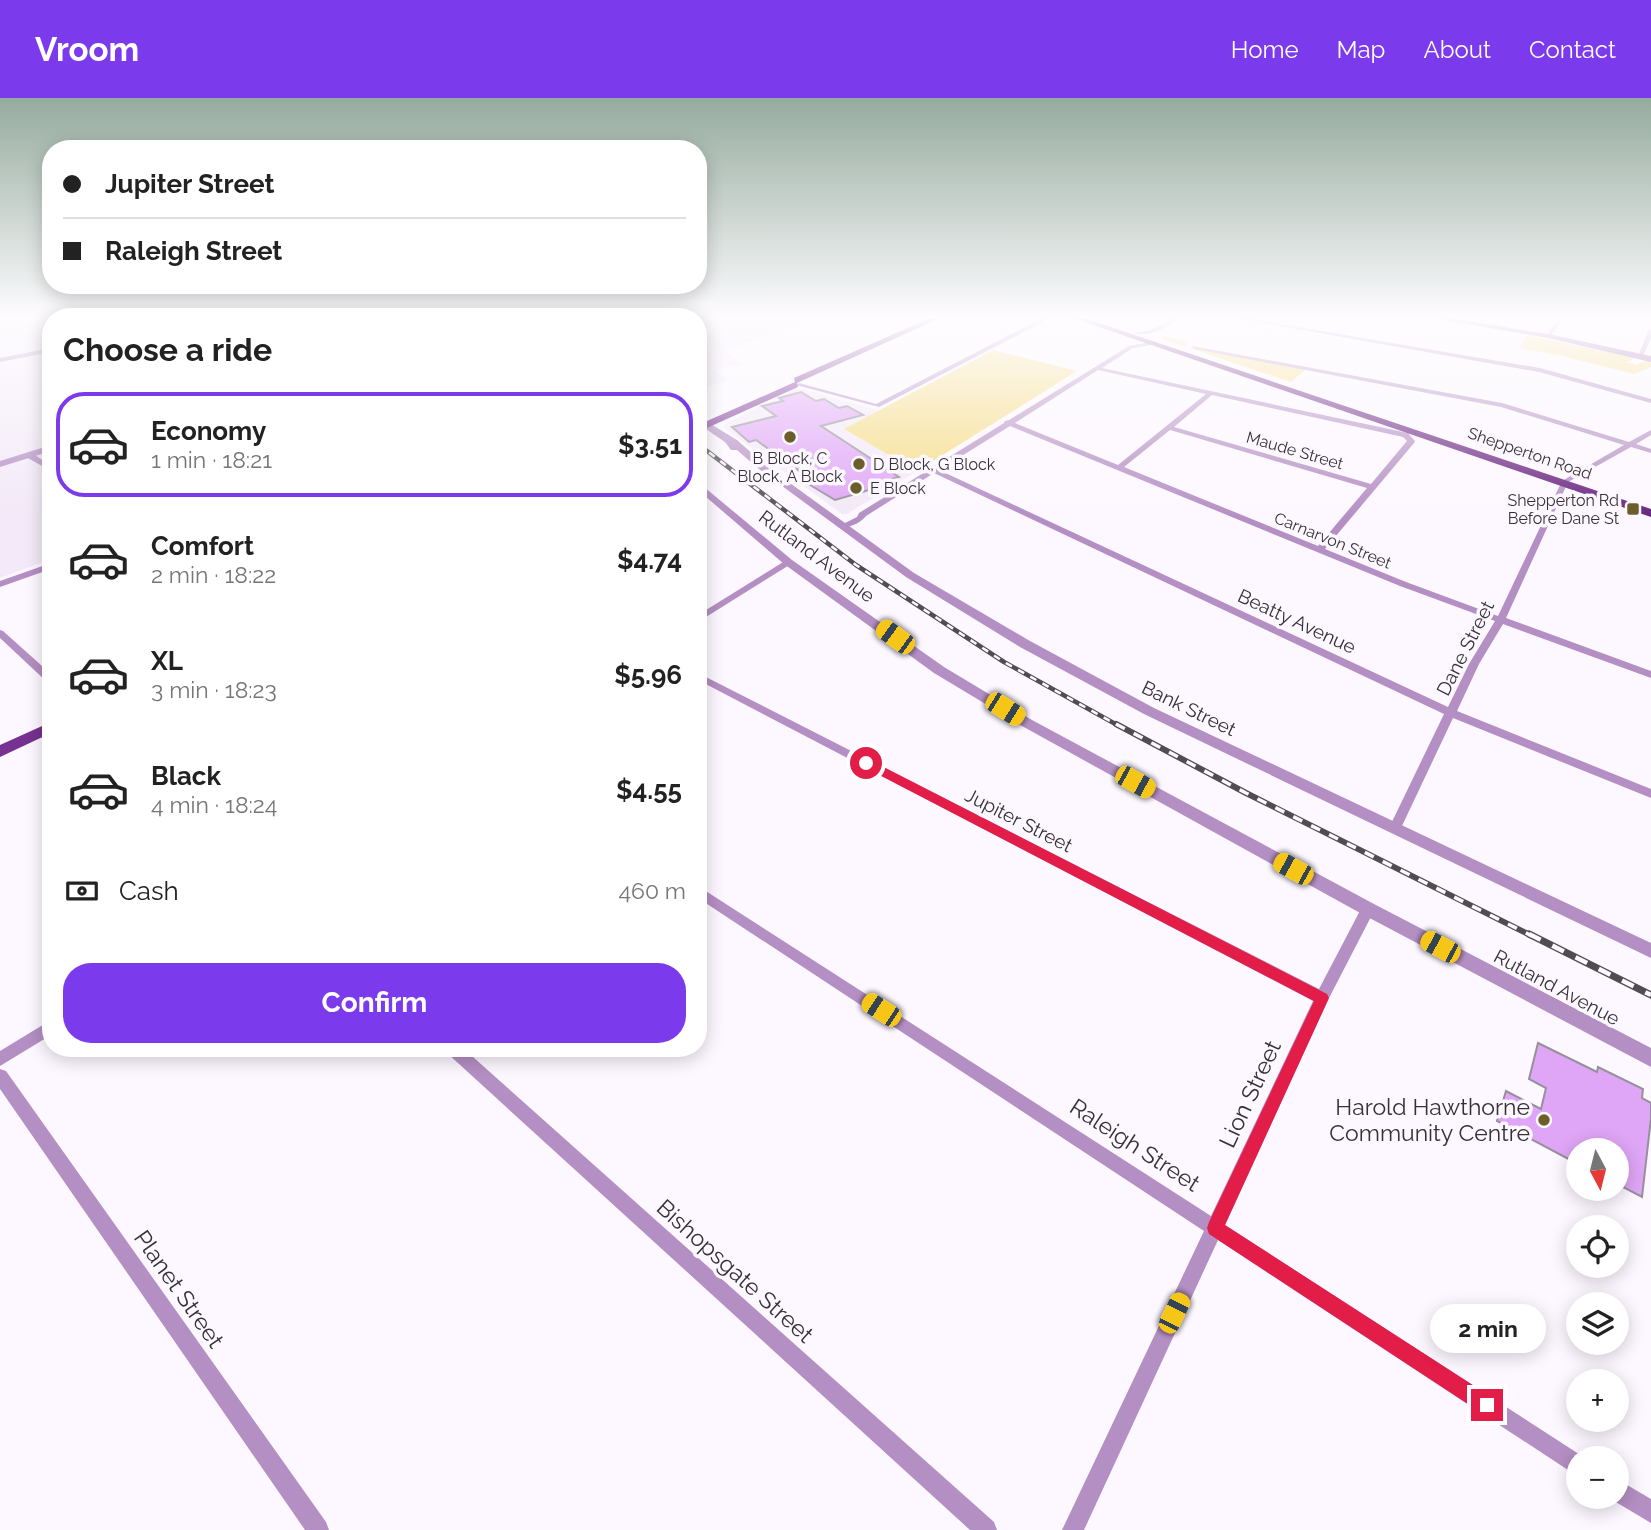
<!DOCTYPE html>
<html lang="en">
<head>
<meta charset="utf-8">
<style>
  :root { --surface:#fff; --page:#f2f2f2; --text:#222; --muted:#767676; --line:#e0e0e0; --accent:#7c3aed }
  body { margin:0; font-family:Raleway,sans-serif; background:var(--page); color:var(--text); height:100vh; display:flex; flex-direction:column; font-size:26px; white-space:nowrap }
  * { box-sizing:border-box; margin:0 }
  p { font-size:23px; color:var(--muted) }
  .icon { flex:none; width:38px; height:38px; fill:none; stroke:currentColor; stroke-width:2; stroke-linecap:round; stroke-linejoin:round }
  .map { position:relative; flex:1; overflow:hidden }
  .panel { position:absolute; left:42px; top:210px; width:665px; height:749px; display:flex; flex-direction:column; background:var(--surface); border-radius:28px; box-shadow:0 4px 18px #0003 }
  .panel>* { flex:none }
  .top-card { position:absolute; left:42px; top:42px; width:665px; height:154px; border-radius:28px; box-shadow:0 4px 18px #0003; display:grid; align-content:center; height:154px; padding:0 21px; background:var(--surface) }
  .needle { width:46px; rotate:173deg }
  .controls { position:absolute; left:1566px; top:1040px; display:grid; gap:14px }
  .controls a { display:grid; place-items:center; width:63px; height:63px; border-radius:50%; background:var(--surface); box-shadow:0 4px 18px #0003; font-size:35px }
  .end { position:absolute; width:32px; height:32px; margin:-16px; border:9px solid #e11d48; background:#fff; box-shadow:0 0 0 4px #fff }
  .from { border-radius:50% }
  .bubble { position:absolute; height:49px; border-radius:24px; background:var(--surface); box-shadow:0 4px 18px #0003; font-size:23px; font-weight:700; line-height:49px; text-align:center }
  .car { position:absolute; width:21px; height:42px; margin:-21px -10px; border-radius:9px; box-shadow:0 0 5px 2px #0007; background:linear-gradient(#f5c518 24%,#345 0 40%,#f5c518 0 76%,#345 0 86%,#f5c518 0) }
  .top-card b { display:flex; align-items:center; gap:24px; height:66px; font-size:26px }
  .top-card b+b { border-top:2px solid var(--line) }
  .top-card i { width:18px; height:18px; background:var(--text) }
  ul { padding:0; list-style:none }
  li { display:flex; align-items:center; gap:21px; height:105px; margin:0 14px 10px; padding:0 7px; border:4px solid transparent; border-radius:28px }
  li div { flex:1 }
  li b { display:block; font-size:26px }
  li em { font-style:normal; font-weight:700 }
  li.active { border-color:var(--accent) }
  li>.icon { width:63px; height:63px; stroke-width:1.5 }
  h2 { padding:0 21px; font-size:32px; line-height:84px }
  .pay { display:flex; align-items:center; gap:18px; height:77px; padding:0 21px; font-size:26px }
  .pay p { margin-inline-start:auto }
  .primary-button { display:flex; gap:14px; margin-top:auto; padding:14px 21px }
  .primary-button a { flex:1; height:80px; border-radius:28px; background:var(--accent); color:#fff; font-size:28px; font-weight:700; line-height:80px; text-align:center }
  header { display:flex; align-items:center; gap:42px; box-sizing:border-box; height:98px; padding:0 35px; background:var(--accent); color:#fff }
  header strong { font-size:33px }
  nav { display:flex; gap:38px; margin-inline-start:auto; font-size:24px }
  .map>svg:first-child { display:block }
</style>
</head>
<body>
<header>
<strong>Vroom</strong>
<nav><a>Home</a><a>Map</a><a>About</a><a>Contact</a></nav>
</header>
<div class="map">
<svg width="1651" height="1432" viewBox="0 0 1651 1432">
  <rect width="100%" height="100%" fill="#fdf8ff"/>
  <!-- built -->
  <path fill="#f3e9f8" d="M0,221h51v240l-51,19z
    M698,221h110l-83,32 17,13 -28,6 16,10 -32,9z
    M794,291h9l78,22 -36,18 72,42 -70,43h-5l-118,-86 1,-4z"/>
  <!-- green -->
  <path fill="#f5dc83" d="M1528,237l107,23 -8,4 10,3 9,-5 5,2v5l-17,7 -71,-18 -44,-8z
    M1162,238l27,6 -4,2 2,3 119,22 -15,13 -126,-42z
    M993,252l84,21 -160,100 -73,-42z"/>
  <!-- building -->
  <path fill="#dfa5f6" stroke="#969199" stroke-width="2" d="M801,294l15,9 8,-2 15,9 8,-2 16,9 -42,11 78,51 -10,3 4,3 -58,17 -35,-21 8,-2 -52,-37 -7,2 -17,-15 44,-11 -14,-10 21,-5 -4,-3z
    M1538,945l59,29 1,-5 45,22 -1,9 9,5v15l-9,79 -25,-13v-34h-39v14l-81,-43 9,-30 35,18 5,-21 -17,-9z"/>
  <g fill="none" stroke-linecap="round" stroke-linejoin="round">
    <!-- minor -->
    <path fill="#b48fc3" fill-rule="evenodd" d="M1040,221h5l-2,3 -164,85 -83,-22 3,-2 77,21z
      M1173,221h6c-14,9 -30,19 -46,14l18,-3z
      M1241,221h10l289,49 111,31v4l-112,-31z
      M1558,221h5l-13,18h-4z
      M1651,231v9l-8,18 -5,1 10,-26z
      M1155,243l2,3 -24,4 -31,20 306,65 7,8 -1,2 -89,106 81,33 92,34 64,-135 62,-36 -123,-38 -307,-58 -2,-3 310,57 127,39 22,-12v5l-15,9 15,5v4l-20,-6 -63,35 -62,136 145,53v7l-148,-54 -24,40 -22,47 194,78v9l-198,-80 -52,110 -2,3h-8l-2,-3 55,-114 -510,-241 -68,43c-5,7 -20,14 -27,10l18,-9 2,-4 145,-90 1,-2 4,-1 120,-74zM1098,272l108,24 -88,71 -103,-42zM1212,297l191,42 4,4 -36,43 -197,-57zM1010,328l390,160 95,35 -26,43 -21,43 -509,-237zM1170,332l197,58 -49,58 -194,-79z
      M51,250v4l-51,10v-4z
      M26,355h6l19,13v5l-25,-14z
      M788,461l3,1v4l-93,58v-7z
      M51,465v6l-51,18v-6z
      M0,532l3,1 48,43v9l-4,-1 -47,-44z
      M698,575l621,316 44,-84 5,-1 5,1 2,4 -47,91 -103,225 360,233h-7v17l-7,-3 -353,-232 -134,290h-22l142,-299 -506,-333v-12l513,330 102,-215 -615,-321z
      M51,922v15l-51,31v-15z
      M444,950h19l531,474 3,8h-27l-523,-477z
      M0,971l6,2 320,451 3,8h-24l-305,-441z
      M1617,1381l34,20v24l-42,-25 8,-2z"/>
    <!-- tertiary -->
    <path fill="#b48fc3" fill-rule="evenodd" d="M703,325h6l28,17 28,25 149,108 116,68 124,67 497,235v15l-507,-244 -124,-67 -114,-70 -147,-108 -22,-19h-6l-6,-8 -22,-15z
      M51,347v6l-51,16v-6z
      M698,384l94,78 152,107 88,53 342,184 277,144v19l-289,-153 -340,-188 -88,-53 -150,-109 -86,-74z"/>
    <!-- secondary -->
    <path fill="#915aa6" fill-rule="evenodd" d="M1439,221h16l93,15 103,22v6l-103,-24z"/>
    <!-- primary -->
    <path fill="#773190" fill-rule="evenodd" d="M928,221h10l-141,64 1,4 -100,45v-7l97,-43 -1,-4z
      M51,624v11l-51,24v-12z"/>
    <!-- trunk -->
    <path fill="#682480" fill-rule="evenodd" d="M1076,221h11l564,190v8z"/>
    <!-- rail-far2 casing -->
    <g stroke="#4f4d50" stroke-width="4.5">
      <path id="rail-far2" d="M698,346l158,121 148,97 115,64"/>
    </g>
    <!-- rail-far1 casing -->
    <g stroke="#4f4d50" stroke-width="6">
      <path id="rail-far1" d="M1116,626l130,69 286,143"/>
    </g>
    <!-- rail casing -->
    <g stroke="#4f4d50" stroke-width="7">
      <path id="rail" d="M1529,836l122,61"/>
    </g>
    <!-- rail-far2 -->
    <use href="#rail-far2" stroke="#fdf8ff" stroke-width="2.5" stroke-dasharray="7" stroke-linecap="butt"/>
    <!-- rail-far1 -->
    <use href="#rail-far1" stroke="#fdf8ff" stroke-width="3.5" stroke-dasharray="10" stroke-linecap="butt"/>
    <!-- rail -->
    <use href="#rail" stroke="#fdf8ff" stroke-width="4.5" stroke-dasharray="13" stroke-linecap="butt"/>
  </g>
  <!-- sky -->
  <linearGradient id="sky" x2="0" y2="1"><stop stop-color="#95ab9e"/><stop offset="0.52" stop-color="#fefcff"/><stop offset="1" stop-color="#fefcff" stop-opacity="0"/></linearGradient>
  <rect width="1651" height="421" fill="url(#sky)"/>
  <!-- route -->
  <path fill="#e11d48" d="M862,662h8l457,234 2,4 -104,227 268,173 3,7 -3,7 -6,2 -7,-2 -271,-178 -2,-6 2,-6 105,-221 -452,-235z"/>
  <!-- markers -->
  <g fill="#6c5e2b" stroke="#fdf8ff" stroke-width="2.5">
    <circle cx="790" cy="339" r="7"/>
    <circle cx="859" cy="366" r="7"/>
    <circle cx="856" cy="390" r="7"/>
    <rect x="1626" y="404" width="14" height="14" rx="3.5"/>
    <circle cx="1544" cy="1022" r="7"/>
  </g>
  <g text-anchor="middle" stroke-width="7" stroke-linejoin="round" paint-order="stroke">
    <!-- far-street labels -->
    <g font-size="16" fill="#343235" stroke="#fdf8ff">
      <text transform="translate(1295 352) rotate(16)" y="6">Maude Street</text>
      <text transform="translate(1530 355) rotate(19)" y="6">Shepperton Road</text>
      <text transform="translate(1333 442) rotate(22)" y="6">Carnarvon Street</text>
    </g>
    <!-- far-poi labels -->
    <g font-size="16" fill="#343235" stroke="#fdf8ff" text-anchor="start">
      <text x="790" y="366" text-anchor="middle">B Block, C<tspan x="790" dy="18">Block, A Block</tspan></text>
      <text x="873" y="372">D Block, G Block</text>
      <text x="870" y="396">E Block</text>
      <text x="1619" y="408" text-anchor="end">Shepperton Rd<tspan x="1619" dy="18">Before Dane St</tspan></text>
    </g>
    <!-- street labels -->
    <g font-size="19" fill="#343235" stroke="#fdf8ff">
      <text transform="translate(817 458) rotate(37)" y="7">Rutland Avenue</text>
      <text transform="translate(1297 523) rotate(25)" y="7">Beatty Avenue</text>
      <text transform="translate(1465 550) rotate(-63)" y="7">Dane Street</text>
      <text transform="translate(1189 610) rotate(26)" y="7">Bank Street</text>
      <text transform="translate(1019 722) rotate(27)" y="7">Jupiter Street</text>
      <text transform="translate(1557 889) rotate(28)" y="7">Rutland Avenue</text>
    </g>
    <!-- near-street labels -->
    <g font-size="23" fill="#343235" stroke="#fdf8ff">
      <text transform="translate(1250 996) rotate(-65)" y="8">Lion Street</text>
      <text transform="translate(1135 1047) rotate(33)" y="8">Raleigh Street</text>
      <text transform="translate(735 1173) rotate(42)" y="8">Bishopsgate Street</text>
      <text transform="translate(179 1191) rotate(55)" y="8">Planet Street</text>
    </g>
    <!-- near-poi labels -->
    <g font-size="23" fill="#343235" stroke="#fdf8ff" text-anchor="end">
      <text x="1530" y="1017">Harold Hawthorne<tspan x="1530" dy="26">Community Centre</tspan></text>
    </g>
  </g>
</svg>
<div class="controls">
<a><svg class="needle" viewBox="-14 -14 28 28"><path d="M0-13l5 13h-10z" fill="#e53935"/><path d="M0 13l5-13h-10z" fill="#767676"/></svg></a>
<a><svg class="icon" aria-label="locate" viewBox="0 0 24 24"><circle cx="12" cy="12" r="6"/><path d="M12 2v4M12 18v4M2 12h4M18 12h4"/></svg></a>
<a><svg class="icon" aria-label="layers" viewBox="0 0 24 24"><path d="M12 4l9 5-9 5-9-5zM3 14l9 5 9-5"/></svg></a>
<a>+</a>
<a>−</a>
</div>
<i class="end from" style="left:866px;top:665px"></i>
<i class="end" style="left:1487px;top:1307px"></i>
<div class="bubble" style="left:1430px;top:1206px;width:116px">2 min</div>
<i class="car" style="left:895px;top:539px;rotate:306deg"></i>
<i class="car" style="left:1005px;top:611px;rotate:122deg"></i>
<i class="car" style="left:1135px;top:684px;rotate:119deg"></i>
<i class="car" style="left:1293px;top:771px;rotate:299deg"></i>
<i class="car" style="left:1440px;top:849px;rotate:298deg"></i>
<i class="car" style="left:881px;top:912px;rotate:303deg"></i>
<i class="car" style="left:1174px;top:1215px;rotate:26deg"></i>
<div class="top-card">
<b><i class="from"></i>Jupiter Street</b>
<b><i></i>Raleigh Street</b>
</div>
<section class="panel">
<h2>Choose a ride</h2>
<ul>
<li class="active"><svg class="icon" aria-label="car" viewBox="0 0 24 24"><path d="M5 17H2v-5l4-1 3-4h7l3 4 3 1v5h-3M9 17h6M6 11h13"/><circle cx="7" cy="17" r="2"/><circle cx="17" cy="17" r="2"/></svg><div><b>Economy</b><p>1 min · 18:21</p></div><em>$3.51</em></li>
<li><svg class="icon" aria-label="car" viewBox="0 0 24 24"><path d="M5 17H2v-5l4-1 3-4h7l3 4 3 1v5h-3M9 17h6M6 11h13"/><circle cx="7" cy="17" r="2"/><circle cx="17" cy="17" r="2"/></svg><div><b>Comfort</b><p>2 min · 18:22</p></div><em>$4.74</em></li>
<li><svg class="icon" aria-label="car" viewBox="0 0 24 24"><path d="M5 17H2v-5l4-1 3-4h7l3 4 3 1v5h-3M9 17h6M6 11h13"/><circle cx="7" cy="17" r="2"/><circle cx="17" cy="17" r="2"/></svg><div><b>XL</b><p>3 min · 18:23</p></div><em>$5.96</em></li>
<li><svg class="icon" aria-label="car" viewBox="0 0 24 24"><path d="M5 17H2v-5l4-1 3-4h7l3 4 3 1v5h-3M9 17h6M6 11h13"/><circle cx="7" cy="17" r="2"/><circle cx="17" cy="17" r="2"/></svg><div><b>Black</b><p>4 min · 18:24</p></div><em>$4.55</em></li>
</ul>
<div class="pay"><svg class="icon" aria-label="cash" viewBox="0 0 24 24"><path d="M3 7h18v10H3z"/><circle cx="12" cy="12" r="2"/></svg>Cash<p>460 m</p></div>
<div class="primary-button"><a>Confirm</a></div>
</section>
</div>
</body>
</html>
